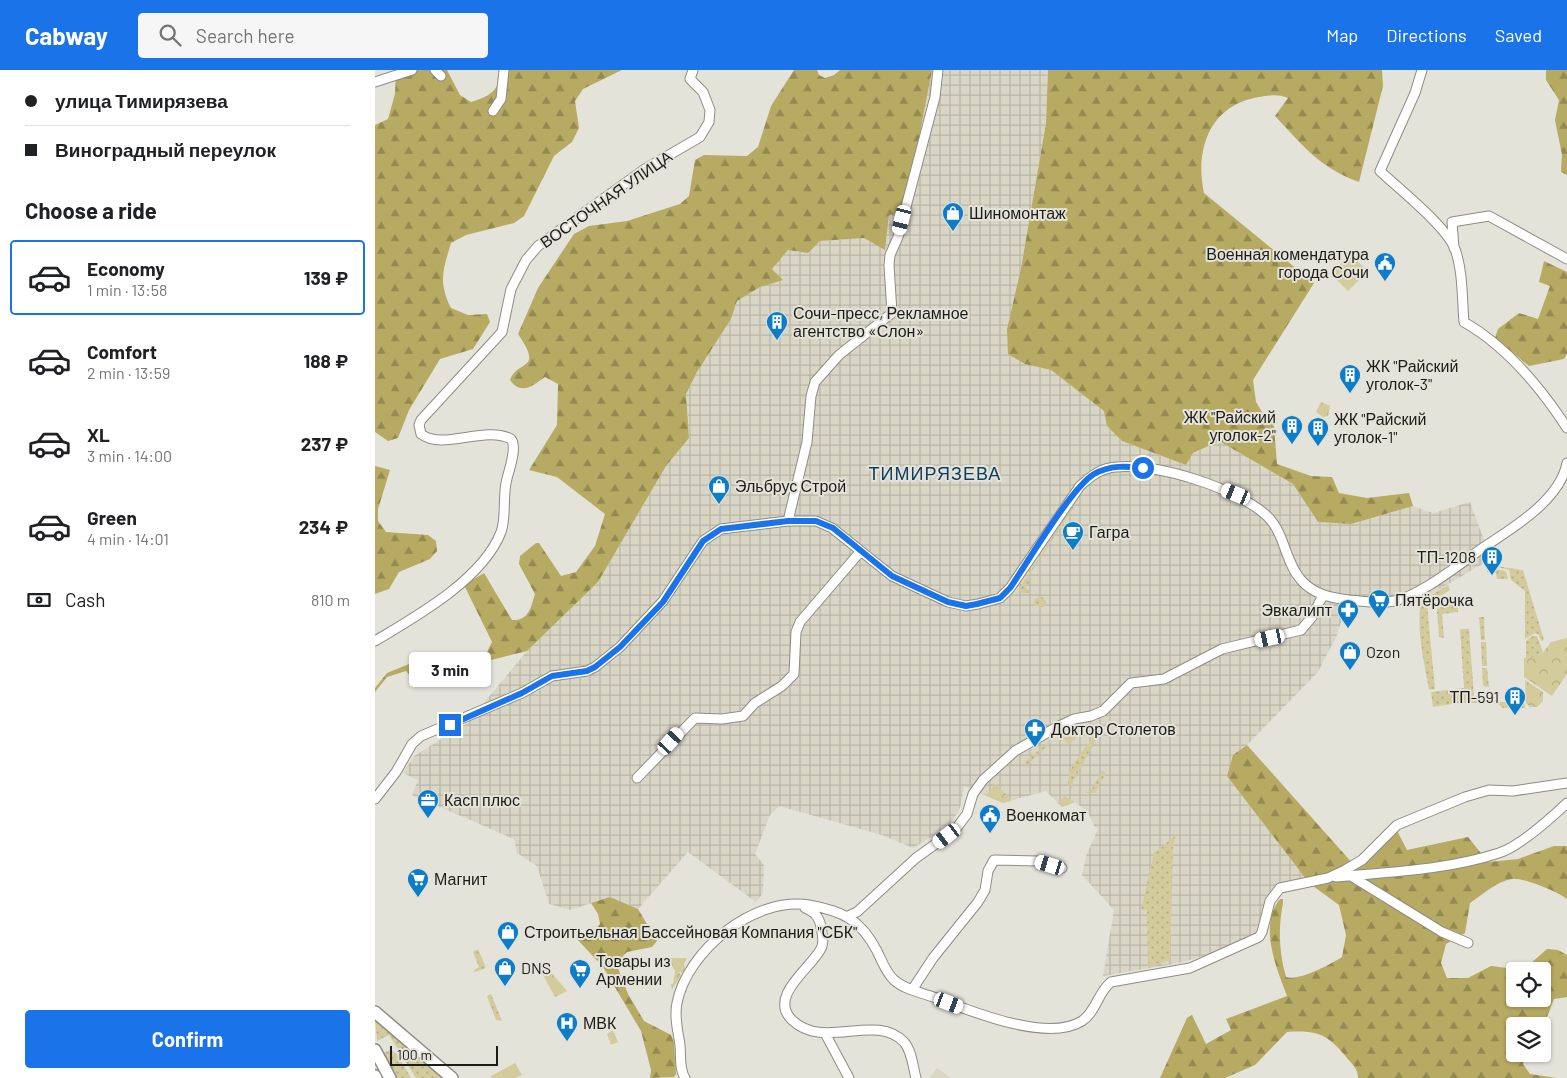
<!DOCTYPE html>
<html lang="en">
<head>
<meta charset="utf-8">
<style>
  :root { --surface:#fff; --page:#f6f6f6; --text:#202124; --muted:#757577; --line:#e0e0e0; --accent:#1a73e8 }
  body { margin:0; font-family:Barlow,sans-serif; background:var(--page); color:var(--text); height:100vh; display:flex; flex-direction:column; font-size:19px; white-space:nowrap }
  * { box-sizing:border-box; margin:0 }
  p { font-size:16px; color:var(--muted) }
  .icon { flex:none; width:28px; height:28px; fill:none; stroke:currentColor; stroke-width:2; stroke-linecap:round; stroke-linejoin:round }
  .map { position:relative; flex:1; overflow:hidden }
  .details { display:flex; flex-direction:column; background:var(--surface); width:375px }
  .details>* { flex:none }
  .top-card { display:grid; align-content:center; height:110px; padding:0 25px; background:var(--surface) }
  .fabs { position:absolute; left:1131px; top:892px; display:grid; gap:10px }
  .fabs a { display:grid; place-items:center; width:45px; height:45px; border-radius:5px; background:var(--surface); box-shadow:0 1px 4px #0004; font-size:25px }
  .scale { position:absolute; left:15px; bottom:12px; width:108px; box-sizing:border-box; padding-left:5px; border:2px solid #1d1c19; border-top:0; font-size:14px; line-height:18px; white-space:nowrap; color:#1d1c19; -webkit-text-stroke:4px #e4e3da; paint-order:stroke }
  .end { position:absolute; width:22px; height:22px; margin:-11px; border:6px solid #1a73e8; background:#fff; box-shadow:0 0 0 2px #fff }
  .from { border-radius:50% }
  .bubble { position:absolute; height:35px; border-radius:5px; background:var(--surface); box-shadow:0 1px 4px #0004; font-size:16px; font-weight:700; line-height:35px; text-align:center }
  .car { position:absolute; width:15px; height:30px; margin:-15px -8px; border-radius:6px; box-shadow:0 0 4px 1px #0007; background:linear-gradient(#fff 24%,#345 0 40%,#fff 0 76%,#345 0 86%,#fff 0) }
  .top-card b { display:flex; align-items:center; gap:18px; height:48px; font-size:19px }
  .top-card b+b { border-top:1px solid var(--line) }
  .top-card i { width:12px; height:12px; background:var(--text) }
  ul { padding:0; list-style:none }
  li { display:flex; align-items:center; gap:15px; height:75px; margin:0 10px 8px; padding:0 15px; border:2px solid transparent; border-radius:5px }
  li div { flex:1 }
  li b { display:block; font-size:19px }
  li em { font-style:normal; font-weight:700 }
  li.active { border-color:var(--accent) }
  li>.icon { width:45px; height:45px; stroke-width:1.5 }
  h2 { padding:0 25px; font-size:22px; line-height:60px }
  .pay { display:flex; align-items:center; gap:12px; height:55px; padding:0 25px; font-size:19px }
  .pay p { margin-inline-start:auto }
  .primary-button { display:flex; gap:10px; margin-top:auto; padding:10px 25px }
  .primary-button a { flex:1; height:58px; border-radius:5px; background:var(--accent); color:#fff; font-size:20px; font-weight:700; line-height:58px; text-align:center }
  header { display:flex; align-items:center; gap:30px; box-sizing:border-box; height:70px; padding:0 25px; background:var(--accent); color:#fff }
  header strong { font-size:24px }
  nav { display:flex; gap:28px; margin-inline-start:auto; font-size:18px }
  .search { width:350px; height:45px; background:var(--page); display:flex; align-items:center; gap:12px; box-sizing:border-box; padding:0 18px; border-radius:5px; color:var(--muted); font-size:19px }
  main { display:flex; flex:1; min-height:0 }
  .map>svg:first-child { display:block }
</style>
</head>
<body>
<header>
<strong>Cabway</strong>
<div class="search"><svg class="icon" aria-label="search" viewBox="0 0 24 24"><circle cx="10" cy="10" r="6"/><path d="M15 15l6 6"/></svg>Search here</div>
<nav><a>Map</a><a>Directions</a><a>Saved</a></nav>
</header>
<main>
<section class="details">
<div class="top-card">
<b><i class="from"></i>улица Тимирязева</b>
<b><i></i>Виноградный переулок</b>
</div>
<h2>Choose a ride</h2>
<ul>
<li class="active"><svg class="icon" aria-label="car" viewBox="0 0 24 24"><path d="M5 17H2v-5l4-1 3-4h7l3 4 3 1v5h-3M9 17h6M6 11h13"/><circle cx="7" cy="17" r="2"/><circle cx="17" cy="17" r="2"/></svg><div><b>Economy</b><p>1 min · 13:58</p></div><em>139 ₽</em></li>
<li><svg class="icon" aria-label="car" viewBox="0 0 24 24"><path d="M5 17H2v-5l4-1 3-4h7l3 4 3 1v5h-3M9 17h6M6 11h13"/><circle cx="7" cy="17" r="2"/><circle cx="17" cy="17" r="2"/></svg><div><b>Comfort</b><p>2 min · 13:59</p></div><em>188 ₽</em></li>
<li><svg class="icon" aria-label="car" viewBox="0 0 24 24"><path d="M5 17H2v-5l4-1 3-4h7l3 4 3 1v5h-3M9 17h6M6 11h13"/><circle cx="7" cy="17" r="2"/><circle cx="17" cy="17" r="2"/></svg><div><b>XL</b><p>3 min · 14:00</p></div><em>237 ₽</em></li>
<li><svg class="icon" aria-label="car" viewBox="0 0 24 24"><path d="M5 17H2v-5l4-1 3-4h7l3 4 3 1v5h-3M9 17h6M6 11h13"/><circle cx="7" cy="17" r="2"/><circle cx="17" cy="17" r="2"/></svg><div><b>Green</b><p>4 min · 14:01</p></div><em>234 ₽</em></li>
</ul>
<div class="pay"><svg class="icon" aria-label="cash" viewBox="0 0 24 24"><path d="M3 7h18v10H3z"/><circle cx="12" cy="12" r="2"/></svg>Cash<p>810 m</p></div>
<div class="primary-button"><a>Confirm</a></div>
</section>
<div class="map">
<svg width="1192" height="1008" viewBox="0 0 1192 1008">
  <defs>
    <pattern id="industrial-grid" width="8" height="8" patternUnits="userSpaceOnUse" patternTransform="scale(1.25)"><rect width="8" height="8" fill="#d9d6c6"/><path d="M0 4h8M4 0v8" fill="none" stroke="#bab7aa"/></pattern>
    <pattern id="grass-dots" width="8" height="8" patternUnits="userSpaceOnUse" patternTransform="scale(1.25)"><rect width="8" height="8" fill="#d3cb9b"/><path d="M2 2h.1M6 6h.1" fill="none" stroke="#b5ae85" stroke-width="1.8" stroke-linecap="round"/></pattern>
    <pattern id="forest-firs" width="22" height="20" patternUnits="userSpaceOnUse" patternTransform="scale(1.25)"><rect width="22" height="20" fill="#b7aa62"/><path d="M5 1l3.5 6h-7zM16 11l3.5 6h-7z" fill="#948a50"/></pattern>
    <pattern id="park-crowns" width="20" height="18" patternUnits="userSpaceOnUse" patternTransform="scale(1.25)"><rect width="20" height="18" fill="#d3cb9b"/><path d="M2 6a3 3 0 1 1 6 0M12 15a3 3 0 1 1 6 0" fill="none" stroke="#b5ae85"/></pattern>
  </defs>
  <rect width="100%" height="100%" fill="#e4e3da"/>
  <!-- built -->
  <path fill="#d9d6c6" d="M562,998l14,10h-21z"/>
  <!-- industrial -->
  <path fill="url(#industrial-grid)" d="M557,0h116l-2,53 -25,145 -14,61 18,35 26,6 54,41 2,15 15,15 64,24 7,-12 26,-12 74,43 25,38 33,2 62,-18 20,7 37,-11 21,57 -75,44 -28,4 -42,-1 -9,29 -19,37 -71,73 -14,10 -6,21 82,107 -29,12 -24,35v6l-36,15 -41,12 -76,13 11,-66 -32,-35 4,-19 12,-27 -4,-3 -6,-14 -13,-10 -13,5 -16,-16 -43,12 -39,-17 -4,22 -7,12 -9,9 -31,19 -31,-13 -103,-29 -9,9 -15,39 9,11 -1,28 -7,9 -68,-50 -50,57 -28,-12 -40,13 -21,-6 -12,-38 -20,-13 -3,-14 -102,-44 6,-15 -15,-7 11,-17 53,-33 60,-72 71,-69 68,-116 23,-28 -3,-44 11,-22 34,-53 6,-18 23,-14 22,-7 -10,-11 16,-19 20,3 12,-12 44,-3 21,11 4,-34 11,-1 19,-76z"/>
  <!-- grass -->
  <path fill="url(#grass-dots)" d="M697,437h2l-46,70 1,7 -3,1v3l4,4 -7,2 -4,-5z
    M1115,495l33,5 21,70 -3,1 -2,-6 -4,-2 -10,6v-48l-14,-11 -2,-10z
    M1113,498l18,3 2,8h-11l-1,-6 -9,-1z
    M1073,515l2,5 -23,14 8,85 -6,1c-5,-29 -13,-61 -8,-89z
    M1083,525v17l-16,2 2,24 -5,-1 -2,-28z
    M666,526l5,5v4l-3,2 -10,-2 2,-6z
    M1104,547h5l1,23h-4z
    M1085,559h9l5,67 16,1 3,5h16v-6h15l1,12h-22l-6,-5h-39l-25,4 -2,-15 33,-4z
    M1157,566h5l6,16 -6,5 -11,1v-17z
    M1106,572h5l1,24h-5z
    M1107,598h5l2,19 -6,-1z
    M719,666l3,2 -24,44 -1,6 -4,-4c0,-20 16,-33 26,-48z
    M677,672l-25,23 -3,-3 24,-19z
    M727,701l4,2 -11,20h-9l4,-1z
    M802,764l-4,12 -3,114 -22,8 -1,-58h-6l13,-57z
    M103,879l8,19 -11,4 -1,-2 5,-3 -6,-15z
    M116,924l11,27 -6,-1 -9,-24z
    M0,950l45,34 25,24h-29l-27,-43 -12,6z
    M16,980l6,4 14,24h-25l-7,-24z"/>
  <!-- forest -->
  <path fill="url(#forest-firs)" fill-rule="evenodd" d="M21,0h51l13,25 11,7c22,-7 26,-11 32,-32h119l-39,19 -8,12 4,27 -7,14 -18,14 -30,60 -10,7 -48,12 -15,8c-8,27 -13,39 0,65l17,7 19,-1 3,8 -17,27 -33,10 -31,51 -11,28 -10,3 -13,-9v-307l13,-6 7,-25z
    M419,0h23l2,5 6,3 9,-3 6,-5h92l-13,68 -19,76 -11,1 -4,35 -21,-12 -44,3 -12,12 -20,-3 -16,19 11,11 -23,7 -23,14 -6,18 -34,53 -11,22 3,44 -23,28 -68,116 -71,69 -107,27 -9,-2 -5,-5 -19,6 -12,15v-4l12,-15 22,-9 63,-2 15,-10 5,-10 -28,-57 20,-12 28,47c17,1 19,-13 23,-26l-16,-30 1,-8 16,-13h3l22,33 15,-4 19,-26 10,-32 -48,-37 -28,-7 28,-45 1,-41 -13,-7c-11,8 -24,19 -35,3 8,-21 34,-8 8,-46l20,-46 36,-54 15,-8 38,-5 53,-17 9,-8 6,-36 9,-5 43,1 11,-9 13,-41z
    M673,0h334l1,16 -24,96c-40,-15 -55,-35 -84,-66l13,-18c-12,-5 -21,-2 -34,0 -46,10 -59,54 -50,95l110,90 -61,97 3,22 9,15 6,1 3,9 3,37 34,12 21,1 7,16 28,5 42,-5 4,13 -62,18 -33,-2 -25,-38 -74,-43 -26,12 -7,12 -64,-24 -15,-15 -3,-15 -53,-41 -26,-6 -17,-10 -1,-25 14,-61 25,-145z
    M1171,0h21v105l-6,-3 1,-17 -7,-35 4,-20 -13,-20z
    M1169,191l23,11v82l-3,5 -35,7 -34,-28 3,-9 21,-16 19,6 12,-33 -11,-4z
    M0,396l15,4 -12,39v12l8,11 42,3 8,6 1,10 -7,8 -31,13 -10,17 -14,5z
    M872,675l107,120 40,-40 13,25 61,-13 20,25 30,-3 36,-13h13v53c-9,-7 -44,-22 -55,-20 -15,2 -30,16 -42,24l-5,30 -19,11 -5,19 6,15h21l23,-12 32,4 24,-21 11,1 9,5v42l-13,2 -11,28 -28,-1v28h10l-2,10 7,10 27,4h-199c0,-9 -5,-13 -11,-20 -19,-24 -30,-28 -60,-26l-32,33 -30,13h-65l27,-60 5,-3 14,29 25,-14 -5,-11 61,-23c-10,-27 -29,-70 -7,-97h3v4c-5,25 -4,50 3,74 14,4 43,-12 56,-20l4,-22 -7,-30 -30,-22 -82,-107 6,-21zM1140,901h28v28h-28z
    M235,827l28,12 19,32 -5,6 -25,5 -11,11 12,31 16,27 27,14 3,7 2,32 -2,3 -24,1 1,-8 -10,-39 -38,-64 -27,-29v-5l19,-3 5,-6 -2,-10 -7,-11z"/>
  <!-- park -->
  <path fill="url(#park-crowns)" d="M946,332l9,4 -2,10 -5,1 -7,-5z
    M1192,568v36l-15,22 -28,-19v-19c18,-1 17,-3 27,-16z
    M1150,610l18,12v9l-6,6h-7l-4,-4z
    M620,714l14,13 2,4 -8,2 -17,-7z
    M690,726l10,6 -13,5 -5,-4z
    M296,888h16l-3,6 1,5 -2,4 -4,-1 2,4 -9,13 -1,-5h2l2,-13 -4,-8z
    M168,893l24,28 -12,6 -17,-31z
    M238,960l5,12 -7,3 -4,-11z"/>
  <!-- pitch -->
  <path fill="#d3cb9b" d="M975,184l18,17 -20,20 -17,-17z
    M698,657l7,7 -11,11 -7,-8z
    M140,993l7,12 -7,3h-23l-1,-2z"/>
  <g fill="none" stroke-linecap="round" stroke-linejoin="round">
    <!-- minor casing -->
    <g stroke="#8d8c84" stroke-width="11">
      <path id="minor" d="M60,0l6,6
        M1047,0l-7,23 -35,78c19,18 66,55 75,78 8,22 7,50 9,73 42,24 77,66 103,106
        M0,12l37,-12
        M118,41l8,-12 3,-29
        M1079,178l-2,-26 37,-6 78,43
        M413,451l19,-79 4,-46 4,-14 24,-27 53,-42 -3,-48 1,-10 8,-18 37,-140 3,-27
        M0,571c42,-25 108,-62 126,-109 5,-12 2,-34 5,-49 2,-11 12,-35 5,-44 -26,-14 -68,12 -90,-5l-2,-9 2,-5 81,-88 9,-43 15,-29 12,-14 107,-77 55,-32 9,-15 1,-12 -7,-18 -13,-13 3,-9
        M262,708l58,-60 27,1 21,-3 12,-13 27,-17 12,-12 2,-42 4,-10 60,-70
        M0,729l21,-27 16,-28 9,-8 101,-43 30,-17 35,-5 8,-4 25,-20 43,-46 40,-60 18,-12 67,-8h28l16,7 60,48 56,26 18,4 12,-2 22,-6 10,-10 70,-102c11,-10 21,-18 36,-19 39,-5 124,22 152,50 17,17 17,45 33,63 12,14 30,18 48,20 14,1 30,4 45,1 27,-5 69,-40 93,-56 29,-19 73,-46 80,-82
        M976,806l91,56 26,11
        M961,807c54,-5 111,-7 163,-24 21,-7 52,-35 68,-50
        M430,838c9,4 14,8 16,19 1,5 3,13 1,19 -5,18 -56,49 -30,74 32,31 83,-8 112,22 8,9 9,25 12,36
        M473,846l9,-4 59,-54 39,-28 12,-16 6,-20 10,-14 32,-29 42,-24 17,-8 17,-3 12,-5 28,-28 33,-4 58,-30 79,-19 11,-13 11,-22
        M537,920l21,-32 45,-56 7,-12 3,-19 6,-11 43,1 25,7
        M451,965l23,43
        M310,1008c-6,-9 -4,-23 -5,-33 -2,-14 -6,-28 -3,-42 10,-52 77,-107 132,-98 34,6 52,15 68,46 5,10 9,22 17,29 11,10 29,13 42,18 35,13 111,45 146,23 14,-9 16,-29 29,-39l79,-14 69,-31 3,-5 8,-31 10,-13 48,-10 17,-8 17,-10 35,-35 68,-28 24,-7 24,1 54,-8"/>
    </g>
    <!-- major casing -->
    <g stroke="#8d8c84" stroke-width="14">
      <path id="major" d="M0,942l77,66
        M0,980l15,28
        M0,1006l1,2"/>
    </g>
    <!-- minor -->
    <use href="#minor" stroke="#fff" stroke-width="9"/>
    <!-- major -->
    <use href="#major" stroke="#fff" stroke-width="11"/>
  </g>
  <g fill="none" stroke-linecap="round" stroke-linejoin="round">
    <!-- route -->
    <path stroke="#1a73e8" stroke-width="6" d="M75,655l72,-32 30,-17 35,-5 8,-4 25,-20 43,-45 40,-61 18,-12 67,-8h28l17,7 59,48 56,26 18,4 11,-2 23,-6 10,-10c18,-26 61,-100 84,-114 16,-9 32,-8 49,-6"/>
  </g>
  <!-- icons -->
  <defs>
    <g id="shop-pin" transform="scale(1.125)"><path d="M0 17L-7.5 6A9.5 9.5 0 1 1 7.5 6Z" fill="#0d7dc7" stroke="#e4e3da"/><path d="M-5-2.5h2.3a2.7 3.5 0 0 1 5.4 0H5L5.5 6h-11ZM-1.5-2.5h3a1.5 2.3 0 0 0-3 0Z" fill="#fff"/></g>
    <g id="civic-pin" transform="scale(1.125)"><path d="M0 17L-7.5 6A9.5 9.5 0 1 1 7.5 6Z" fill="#0d7dc7" stroke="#e4e3da"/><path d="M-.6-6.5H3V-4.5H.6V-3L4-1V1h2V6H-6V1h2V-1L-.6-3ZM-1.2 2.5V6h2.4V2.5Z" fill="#fff"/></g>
    <g id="building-pin" transform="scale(1.125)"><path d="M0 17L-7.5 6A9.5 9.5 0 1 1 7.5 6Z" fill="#0d7dc7" stroke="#e4e3da"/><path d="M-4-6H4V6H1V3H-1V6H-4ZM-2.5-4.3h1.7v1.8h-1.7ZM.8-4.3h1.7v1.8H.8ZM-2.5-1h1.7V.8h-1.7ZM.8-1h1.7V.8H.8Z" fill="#fff"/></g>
    <g id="cafe-pin" transform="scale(1.125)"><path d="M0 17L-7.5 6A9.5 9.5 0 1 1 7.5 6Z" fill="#0d7dc7" stroke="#e4e3da"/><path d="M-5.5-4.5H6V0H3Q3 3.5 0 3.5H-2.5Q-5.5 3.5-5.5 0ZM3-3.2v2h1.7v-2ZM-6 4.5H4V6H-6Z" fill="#fff"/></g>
    <g id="supermarket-pin" transform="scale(1.125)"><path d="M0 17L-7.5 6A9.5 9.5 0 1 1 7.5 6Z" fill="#0d7dc7" stroke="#e4e3da"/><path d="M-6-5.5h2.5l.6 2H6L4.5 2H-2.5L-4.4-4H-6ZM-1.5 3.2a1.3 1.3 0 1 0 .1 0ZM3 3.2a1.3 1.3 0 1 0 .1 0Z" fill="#fff"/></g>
    <g id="pharmacy-pin" transform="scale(1.125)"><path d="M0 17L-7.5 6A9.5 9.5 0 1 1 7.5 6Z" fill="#0d7dc7" stroke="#e4e3da"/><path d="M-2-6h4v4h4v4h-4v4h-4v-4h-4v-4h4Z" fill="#fff"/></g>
    <g id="office-pin" transform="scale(1.125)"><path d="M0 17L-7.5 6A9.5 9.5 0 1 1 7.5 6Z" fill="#0d7dc7" stroke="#e4e3da"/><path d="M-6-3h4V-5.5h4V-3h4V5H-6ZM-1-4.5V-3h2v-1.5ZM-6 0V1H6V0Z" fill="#fff"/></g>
    <g id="hospital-pin" transform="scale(1.125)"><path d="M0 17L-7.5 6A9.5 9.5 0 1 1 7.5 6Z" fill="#0d7dc7" stroke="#e4e3da"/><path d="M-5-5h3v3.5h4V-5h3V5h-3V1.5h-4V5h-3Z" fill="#fff"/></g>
  </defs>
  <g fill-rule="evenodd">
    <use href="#shop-pin" x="578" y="143"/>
    <use href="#civic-pin" x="1010" y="193"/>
    <use href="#building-pin" x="402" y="252"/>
    <use href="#building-pin" x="975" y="305"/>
    <use href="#building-pin" x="917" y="356"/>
    <use href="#building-pin" x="943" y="358"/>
    <use href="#shop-pin" x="344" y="416"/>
    <use href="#cafe-pin" x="698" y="462"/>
    <use href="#building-pin" x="1117" y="487"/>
    <use href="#supermarket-pin" x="1004" y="530"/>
    <use href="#pharmacy-pin" x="973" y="540"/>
    <use href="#shop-pin" x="975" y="582"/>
    <use href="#building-pin" x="1140" y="627"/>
    <use href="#pharmacy-pin" x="660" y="659"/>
    <use href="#office-pin" x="53" y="730"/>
    <use href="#civic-pin" x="615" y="745"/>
    <use href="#supermarket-pin" x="43" y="809"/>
    <use href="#shop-pin" x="133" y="862"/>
    <use href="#shop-pin" x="130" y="898"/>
    <use href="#supermarket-pin" x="205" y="900"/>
    <use href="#hospital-pin" x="192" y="953"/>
  </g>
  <g text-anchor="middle" stroke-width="4" stroke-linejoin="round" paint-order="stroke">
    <!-- street labels -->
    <g font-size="16" fill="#1d1c19" stroke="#e4e3da">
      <text transform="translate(231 129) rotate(-35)" y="6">ВОСТОЧНАЯ УЛИЦА</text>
    </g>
    <!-- poi labels -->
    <g font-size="16" fill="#1d1c19" stroke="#e4e3da" text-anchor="start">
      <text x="594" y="149">Шиномонтаж</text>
      <text x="994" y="190" text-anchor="end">Военная комендатура<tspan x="994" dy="18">города Сочи</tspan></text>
      <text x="418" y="249">Сочи-пресс, Рекламное<tspan x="418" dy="18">агентство «Слон»</tspan></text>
      <text x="991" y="302">ЖК "Райский<tspan x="991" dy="18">уголок-3"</tspan></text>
      <text x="901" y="353" text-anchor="end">ЖК "Райский<tspan x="901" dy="18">уголок-2"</tspan></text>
      <text x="959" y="355">ЖК "Райский<tspan x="959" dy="18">уголок-1"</tspan></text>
      <text x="360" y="422">Эльбрус Строй</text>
      <text x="714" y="468">Гагра</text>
      <text x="1101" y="493" text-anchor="end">ТП-1208</text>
      <text x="1020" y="536">Пятёрочка</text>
      <text x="957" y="546" text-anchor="end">Эвкалипт</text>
      <text x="991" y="588">Ozon</text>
      <text x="1124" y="633" text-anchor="end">ТП-591</text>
      <text x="676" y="665">Доктор Столетов</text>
      <text x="69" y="736">Касп плюс</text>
      <text x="631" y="751">Военкомат</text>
      <text x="59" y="815">Магнит</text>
      <text x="149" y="868">Строитьельная Бассейновая Компания "СБК"</text>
      <text x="221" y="897">Товары из<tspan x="221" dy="18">Армении</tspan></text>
      <text x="146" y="904">DNS</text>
      <text x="208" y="959">МВК</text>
    </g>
    <!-- neighbourhood labels -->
    <g font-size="18" letter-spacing="1" fill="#0e3e62" stroke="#e4e3da">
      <text x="560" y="410">ТИМИРЯЗЕВА</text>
    </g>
  </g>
</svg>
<div class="fabs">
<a><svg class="icon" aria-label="locate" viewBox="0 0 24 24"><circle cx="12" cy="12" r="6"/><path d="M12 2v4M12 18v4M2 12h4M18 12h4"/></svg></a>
<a><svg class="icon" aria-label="layers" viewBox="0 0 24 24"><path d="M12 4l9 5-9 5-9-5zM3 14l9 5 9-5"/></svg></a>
</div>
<div class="scale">100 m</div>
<i class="end from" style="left:768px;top:398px"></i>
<i class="end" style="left:75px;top:655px"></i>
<div class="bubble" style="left:34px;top:582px;width:82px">3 min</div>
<i class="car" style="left:527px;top:150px;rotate:194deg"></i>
<i class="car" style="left:861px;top:424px;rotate:292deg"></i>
<i class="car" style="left:895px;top:568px;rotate:258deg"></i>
<i class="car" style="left:296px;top:671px;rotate:42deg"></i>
<i class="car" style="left:572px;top:766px;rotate:233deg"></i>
<i class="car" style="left:675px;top:795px;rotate:287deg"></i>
<i class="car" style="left:574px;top:933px;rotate:111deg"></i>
</div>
</main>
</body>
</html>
